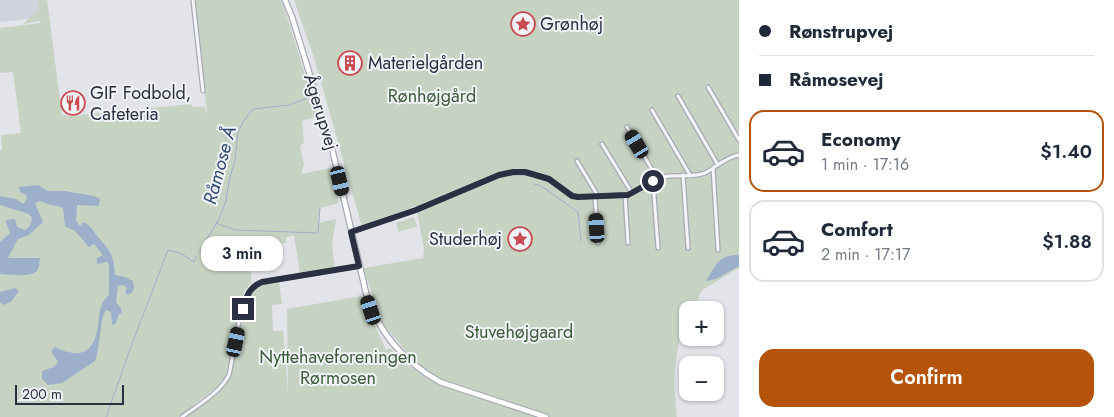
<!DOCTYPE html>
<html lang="en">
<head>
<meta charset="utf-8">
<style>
  :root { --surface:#fff; --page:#f2f2f3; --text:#1f2937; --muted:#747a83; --line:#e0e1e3; --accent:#b45309 }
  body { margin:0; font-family:Jost,sans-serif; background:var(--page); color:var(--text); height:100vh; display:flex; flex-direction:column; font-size:19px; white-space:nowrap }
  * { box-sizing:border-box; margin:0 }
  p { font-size:16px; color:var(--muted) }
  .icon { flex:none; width:28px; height:28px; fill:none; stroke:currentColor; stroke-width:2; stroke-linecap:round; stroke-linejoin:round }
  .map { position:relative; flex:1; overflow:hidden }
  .side { display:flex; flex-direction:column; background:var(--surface); width:375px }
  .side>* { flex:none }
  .hud { display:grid; align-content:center; height:110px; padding:0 20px; background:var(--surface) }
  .buttons { position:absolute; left:679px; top:301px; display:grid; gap:10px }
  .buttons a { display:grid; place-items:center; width:45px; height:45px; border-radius:10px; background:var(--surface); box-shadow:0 1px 4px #0004; font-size:25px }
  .scale { position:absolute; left:15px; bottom:12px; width:109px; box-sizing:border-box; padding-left:5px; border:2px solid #2a3041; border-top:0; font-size:14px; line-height:18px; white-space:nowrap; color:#2a3041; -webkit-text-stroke:4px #f1f3f7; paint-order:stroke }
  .end { position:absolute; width:22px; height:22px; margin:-11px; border:6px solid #2a3041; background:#fff; box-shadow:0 0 0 2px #fff }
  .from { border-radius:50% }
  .bubble { position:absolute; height:35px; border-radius:15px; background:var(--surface); box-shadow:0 1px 4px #0004; font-size:16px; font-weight:600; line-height:35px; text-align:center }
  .car { position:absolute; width:15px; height:30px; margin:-15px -8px; border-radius:6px; box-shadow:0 0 4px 1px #0007; background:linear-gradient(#222 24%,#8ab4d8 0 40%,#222 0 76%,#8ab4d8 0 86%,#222 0) }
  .hud b { display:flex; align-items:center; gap:18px; height:48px; font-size:19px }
  .hud b+b { border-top:1px solid var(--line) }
  .hud i { width:12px; height:12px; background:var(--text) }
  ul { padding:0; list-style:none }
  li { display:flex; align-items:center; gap:15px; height:82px; margin:0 10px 8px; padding:0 10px; border:2px solid var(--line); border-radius:15px }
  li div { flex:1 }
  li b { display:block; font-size:19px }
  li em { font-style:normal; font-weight:600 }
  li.current { border-color:var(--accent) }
  li>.icon { width:45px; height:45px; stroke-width:1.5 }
  .button { display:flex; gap:10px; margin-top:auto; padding:10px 20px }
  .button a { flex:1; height:58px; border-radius:15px; background:var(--accent); color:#fff; font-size:20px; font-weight:600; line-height:58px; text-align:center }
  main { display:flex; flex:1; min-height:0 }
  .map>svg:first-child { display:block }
</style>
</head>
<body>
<main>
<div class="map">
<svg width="739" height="417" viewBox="0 0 739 417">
  <rect width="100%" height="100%" fill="#e2e4ea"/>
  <!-- built -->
  <path fill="#d0d3dc" d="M0,0h45l2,17 -47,5z"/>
  <!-- green -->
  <path fill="#c6d3c3" d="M39,0h8l15,115 8,1 121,-12 1,3 12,-1 3,8 -12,-114h85l4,7 34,109 -16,5 2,22 -4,3 4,19 -3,9 30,-6 8,35 -19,5 -2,15 18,-4 -4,25 3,24 -35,6 -6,-39 -7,2 -2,6 -27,4 -7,16v20l-7,9 -18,84 -9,11 -39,30h-178v-266l2,-1 -1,-15 20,-2 -8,-61 -13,1v-45l41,-5 -1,-2 -17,3 16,-15z
    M294,0h445v268l-37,22 -9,20h-5c-1,17 -6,19 -9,33 -6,25 -5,49 -2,74h-491l42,-36 21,-86c8,-12 17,-12 30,-14l3,23 -10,1 1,26h10l5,61 -1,-83 74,-13 25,54 4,-2 13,14 22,15 -7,-12 -35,-41 -20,-56 60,-10 1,-9 -8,-43 -54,21 -47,-166z
    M414,217l3,9 -18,6 -3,-9z"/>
  <!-- water -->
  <path fill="#9eafc9" d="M38,185l10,6h17l29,5 6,3 -1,7 -22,-1 -1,16 4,5 4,-4c7,4 9,9 14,15 12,14 16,18 17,38l10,2 8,4 1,7 -2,5 -5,2 -2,-3 2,-4 -3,-3 -6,1 -2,16 5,6 1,5 -3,1 -3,9 -4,2 -1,-13 -5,-2c-6,7 -6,39 -11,51l-33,22 -14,2 -6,-6v-8l12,-4 4,-5 -7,-11 4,-4c20,10 37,10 42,-16 3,-13 0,-26 12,-36v-31l-2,-2 -10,2v-6l6,-3 -9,-11 -5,3 -14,-16 -10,-5 -2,-18c-8,-3 -15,-3 -23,-7l-5,2 8,19 -14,13 -11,4 -10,19h32c-1,4 0,10 -3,13 -5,6 -29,4 -37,3v-32l10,-9 -5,-13 10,-1 2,8 8,3 5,-4 2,-8 -3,-4 -29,-9v-9l16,3 7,5 4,-5 -1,-4 -6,-3 -1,-5z
    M739,255v11l-23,13 -10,2c10,-16 12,-26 33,-26z
    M15,288l4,3 -8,11 -8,3 -3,-3v-10z"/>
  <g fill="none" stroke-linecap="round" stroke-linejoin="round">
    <!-- stream -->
    <path stroke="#9eafc9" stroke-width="1" d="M534,184l7,2 37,26 3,29
      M216,223l19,7 83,3 2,-25
      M199,252l20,-33 7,-18 3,-20 6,-21 3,-28 7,-13 8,-10 36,-4 19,-7
      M127,357l41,-107 14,4 12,8 2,-6
      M106,417l21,-59"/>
    <!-- street casing -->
    <g stroke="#a7aab4" stroke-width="5.5">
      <path id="street" d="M193,0l10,91
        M708,87l31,53
        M678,96l40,69
        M652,110l38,65
        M627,127l30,51
        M602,144l30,49
        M577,161l21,35
        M713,168l5,82
        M683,175l5,73
        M653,181l5,67
        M625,195l3,48
        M595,197l3,46
        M351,232l65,-22 83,-35c21,-5 40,-3 58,10 7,4 12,10 21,12l47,-2c14,-2 24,-15 38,-18 13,-3 29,1 42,-4 11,-6 21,-16 34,-18
        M182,417c16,-12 38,-24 47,-42 5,-22 9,-62 19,-81 3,-6 8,-9 14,-12l97,-16"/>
    </g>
    <!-- secondary casing -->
    <g stroke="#a7aab4" stroke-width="7">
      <path id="secondary" d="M285,0l7,17 38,123 37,157c13,38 38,65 73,85l106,35"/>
    </g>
    <!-- street -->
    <use href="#street" stroke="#f4f5f8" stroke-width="3"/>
    <!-- secondary -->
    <use href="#secondary" stroke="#fff" stroke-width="4.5"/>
  </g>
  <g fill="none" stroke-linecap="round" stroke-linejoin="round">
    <!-- route -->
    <path stroke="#2a3041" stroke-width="6" d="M243,309c4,-13 6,-22 19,-27l97,-16 -8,-34 65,-22 83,-35 14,-3h12l24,7 23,17 6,1 50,-2 25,-14"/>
  </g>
  <!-- icons -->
  <defs>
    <g id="sight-ring" transform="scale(1.25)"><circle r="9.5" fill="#f1f3f7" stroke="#ca4b52" stroke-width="1.5"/><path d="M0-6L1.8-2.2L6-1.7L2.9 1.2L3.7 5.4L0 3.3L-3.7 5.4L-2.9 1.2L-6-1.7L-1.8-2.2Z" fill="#ca4b52"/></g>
    <g id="building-ring" transform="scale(1.25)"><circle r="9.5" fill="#f1f3f7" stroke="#ca4b52" stroke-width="1.5"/><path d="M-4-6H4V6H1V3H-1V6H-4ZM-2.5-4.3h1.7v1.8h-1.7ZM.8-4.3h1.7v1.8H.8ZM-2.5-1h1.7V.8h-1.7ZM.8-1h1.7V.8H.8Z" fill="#ca4b52"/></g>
    <g id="restaurant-ring" transform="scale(1.25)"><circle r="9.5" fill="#f1f3f7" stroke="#ca4b52" stroke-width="1.5"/><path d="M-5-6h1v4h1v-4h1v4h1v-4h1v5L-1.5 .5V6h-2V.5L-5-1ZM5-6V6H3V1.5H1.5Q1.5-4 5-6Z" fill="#ca4b52"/></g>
  </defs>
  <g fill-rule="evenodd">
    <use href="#sight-ring" x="523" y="24"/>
    <use href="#building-ring" x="350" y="63"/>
    <use href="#restaurant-ring" x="73" y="103"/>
    <use href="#sight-ring" x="520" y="239"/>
  </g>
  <g text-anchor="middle" stroke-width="4" stroke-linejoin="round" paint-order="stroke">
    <!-- poi labels -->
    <g font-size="18" fill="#2a3041" stroke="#f1f3f7" text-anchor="start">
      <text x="540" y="30">Grønhøj</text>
      <text x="368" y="69">Materielgården</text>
      <text x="90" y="99">GIF Fodbold,<tspan x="90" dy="21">Cafeteria</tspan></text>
      <text x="502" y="245" text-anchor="end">Studerhøj</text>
    </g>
    <!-- park labels -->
    <g font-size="18" fill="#3b5c38" stroke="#f1f3f7">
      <text x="432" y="102">Rønhøjgård</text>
      <text x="519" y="338">Stuvehøjgaard</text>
      <text x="338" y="363">Nyttehaveforeningen<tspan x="338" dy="21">Rørmosen</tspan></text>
    </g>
    <!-- street labels -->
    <g font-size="18" fill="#2a3041" stroke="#f1f3f7">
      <text transform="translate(321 112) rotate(73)" y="6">Ågerupvej</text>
    </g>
    <!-- water labels -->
    <g font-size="19" font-style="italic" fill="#354c74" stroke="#f1f3f7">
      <text transform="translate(219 165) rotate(-75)" y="7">Råmose Å</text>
    </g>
  </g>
</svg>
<div class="buttons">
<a>+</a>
<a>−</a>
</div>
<div class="scale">200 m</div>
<i class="end from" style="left:653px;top:181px"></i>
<i class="end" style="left:243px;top:309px"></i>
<div class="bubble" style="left:201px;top:236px;width:82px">3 min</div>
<i class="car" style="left:637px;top:144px;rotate:329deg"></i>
<i class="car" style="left:340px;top:181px;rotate:167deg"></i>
<i class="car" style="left:597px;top:228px;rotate:356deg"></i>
<i class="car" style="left:371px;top:310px;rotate:342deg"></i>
<i class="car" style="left:236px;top:342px;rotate:12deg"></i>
</div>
<section class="side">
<div class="hud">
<b><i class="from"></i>Rønstrupvej</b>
<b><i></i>Råmosevej</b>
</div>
<ul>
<li class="current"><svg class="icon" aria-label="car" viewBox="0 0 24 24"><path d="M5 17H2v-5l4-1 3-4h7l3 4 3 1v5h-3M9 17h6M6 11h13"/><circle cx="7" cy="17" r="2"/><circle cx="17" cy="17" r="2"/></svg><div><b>Economy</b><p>1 min · 17:16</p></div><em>$1.40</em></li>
<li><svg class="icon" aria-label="car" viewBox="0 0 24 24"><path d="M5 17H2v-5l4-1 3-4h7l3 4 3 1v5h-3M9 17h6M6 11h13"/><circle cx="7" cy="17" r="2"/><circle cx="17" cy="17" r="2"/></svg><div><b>Comfort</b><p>2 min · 17:17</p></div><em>$1.88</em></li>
</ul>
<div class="button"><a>Confirm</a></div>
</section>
</main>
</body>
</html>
